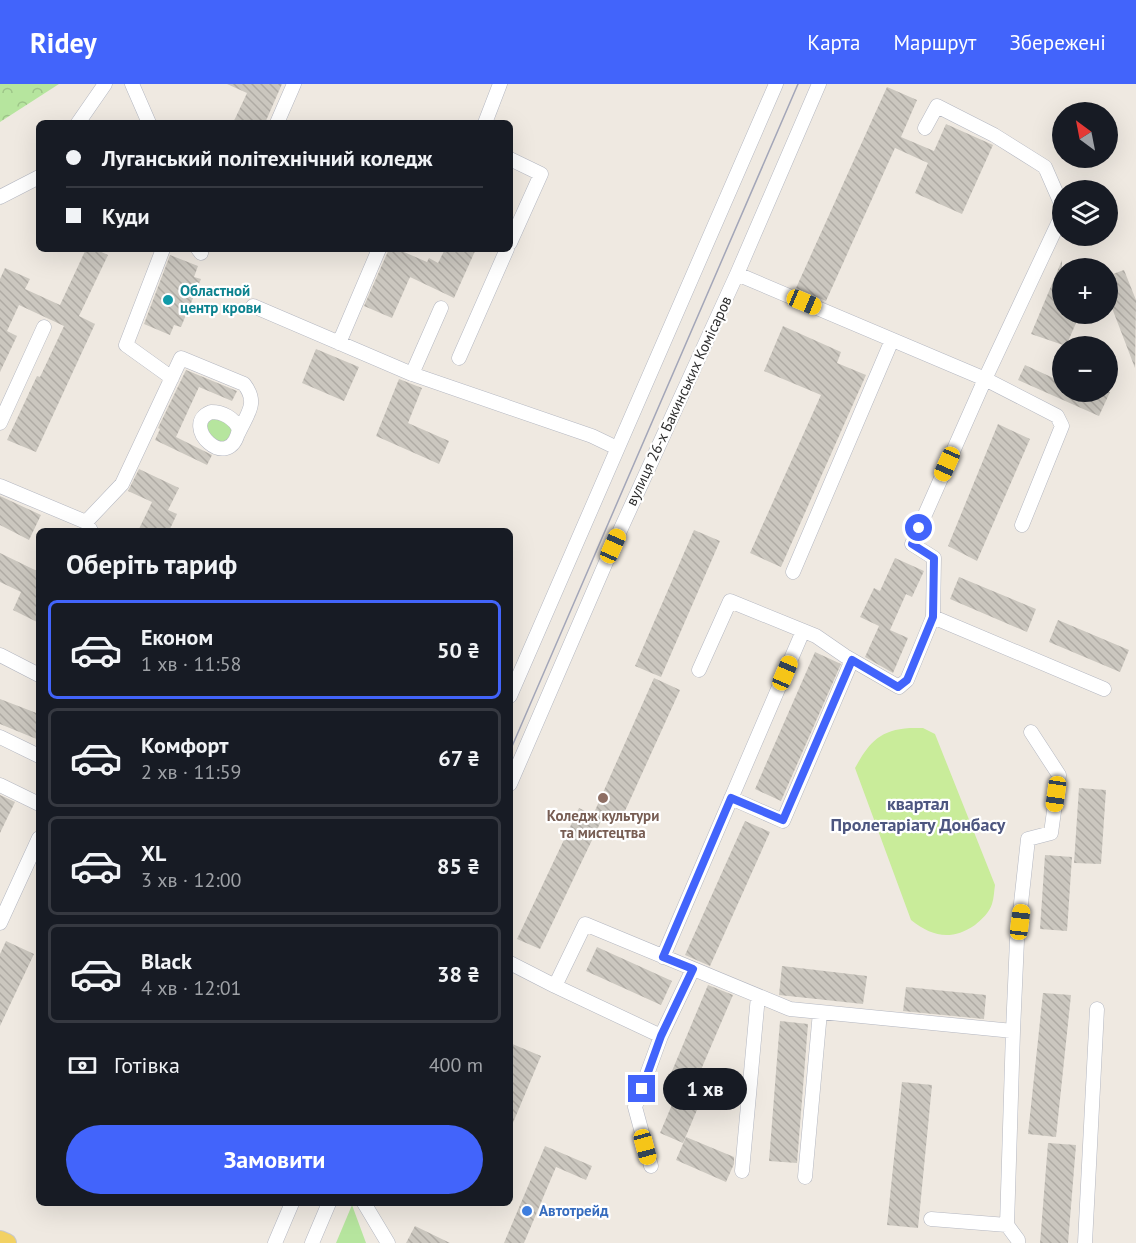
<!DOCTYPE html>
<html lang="uk">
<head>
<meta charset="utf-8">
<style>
  :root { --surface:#171b24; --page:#242831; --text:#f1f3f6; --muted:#9ea1a6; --line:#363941; --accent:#4264fb }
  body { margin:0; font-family:"PT Sans",sans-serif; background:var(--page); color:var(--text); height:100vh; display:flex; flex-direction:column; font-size:22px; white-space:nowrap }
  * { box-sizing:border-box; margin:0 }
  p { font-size:20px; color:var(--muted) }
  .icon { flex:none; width:33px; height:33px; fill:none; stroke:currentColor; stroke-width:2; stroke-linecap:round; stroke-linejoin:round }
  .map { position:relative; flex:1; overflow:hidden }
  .panel { position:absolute; left:36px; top:444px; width:477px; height:678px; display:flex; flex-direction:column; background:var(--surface); border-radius:9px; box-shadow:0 6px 24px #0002 }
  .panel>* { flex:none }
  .top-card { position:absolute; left:36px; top:36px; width:477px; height:132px; border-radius:9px; box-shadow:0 6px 24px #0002; display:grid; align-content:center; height:132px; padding:0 30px; background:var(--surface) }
  .needle { width:39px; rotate:328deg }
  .controls { position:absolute; left:1052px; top:18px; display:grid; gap:12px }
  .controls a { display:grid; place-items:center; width:66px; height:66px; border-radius:50%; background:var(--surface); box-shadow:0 6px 24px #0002; font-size:30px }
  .end { position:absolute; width:27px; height:27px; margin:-14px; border:8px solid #4264fb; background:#fff; box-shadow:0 0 0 3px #fff }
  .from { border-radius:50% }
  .bubble { position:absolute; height:42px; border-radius:21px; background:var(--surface); box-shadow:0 6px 24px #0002; font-size:20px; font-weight:700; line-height:42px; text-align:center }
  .car { position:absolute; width:18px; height:36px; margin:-18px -9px; border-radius:8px; box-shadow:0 0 4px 2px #0007; background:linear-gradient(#f5c518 24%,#345 0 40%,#f5c518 0 76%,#345 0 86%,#f5c518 0) }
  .top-card b { display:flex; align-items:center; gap:21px; height:57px; font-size:22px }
  .top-card b+b { border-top:2px solid var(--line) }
  .top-card i { width:15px; height:15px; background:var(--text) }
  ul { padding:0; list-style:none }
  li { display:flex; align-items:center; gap:18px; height:99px; margin:0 12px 9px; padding:0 18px; border:3px solid var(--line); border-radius:9px }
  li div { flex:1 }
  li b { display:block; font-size:22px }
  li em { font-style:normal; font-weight:700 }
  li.selected { border-color:var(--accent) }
  li>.icon { width:54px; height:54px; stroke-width:1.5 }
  h2 { padding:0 30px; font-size:27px; line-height:72px }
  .pay { display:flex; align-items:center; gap:15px; height:66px; padding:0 30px; font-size:22px }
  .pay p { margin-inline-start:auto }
  .cta { display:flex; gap:12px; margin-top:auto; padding:12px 30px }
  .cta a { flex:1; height:69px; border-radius:36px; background:var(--accent); color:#fff; font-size:24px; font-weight:700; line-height:69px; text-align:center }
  header { display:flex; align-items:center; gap:36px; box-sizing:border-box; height:84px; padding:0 30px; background:var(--accent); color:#fff }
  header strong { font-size:28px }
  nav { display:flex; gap:33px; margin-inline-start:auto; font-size:21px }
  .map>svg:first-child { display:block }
</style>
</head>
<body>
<header>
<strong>Ridey</strong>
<nav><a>Карта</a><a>Маршрут</a><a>Збережені</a></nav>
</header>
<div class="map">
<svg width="1136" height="1159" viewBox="0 0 1136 1159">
  <defs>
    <pattern id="forest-crowns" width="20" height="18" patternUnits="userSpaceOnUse" patternTransform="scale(1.5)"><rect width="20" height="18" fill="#b6e59e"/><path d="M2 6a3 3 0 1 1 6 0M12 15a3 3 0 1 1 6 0" fill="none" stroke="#9dc588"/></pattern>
    <pattern id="building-back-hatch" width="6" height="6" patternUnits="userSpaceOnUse" patternTransform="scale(1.5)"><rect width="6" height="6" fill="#cbc7bf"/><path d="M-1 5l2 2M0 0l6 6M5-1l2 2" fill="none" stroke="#afaba4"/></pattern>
  </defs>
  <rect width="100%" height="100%" fill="#efe9e1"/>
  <!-- grass -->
  <path fill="#b6e59e" d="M214,331l19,13 -4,12 -9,3 -10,-5 -6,-15z
    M352,1121l14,38h-30z"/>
  <!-- forest -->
  <path fill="url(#forest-crowns)" d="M0,0h59l-59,38z"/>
  <!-- pitch -->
  <path fill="#c9ec9a" d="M910,644h13l12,6 60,151c-1,6 -1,13 -3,19 -3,9 -10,15 -17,21 -24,16 -42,12 -64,-5l-56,-152c14,-25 24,-38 55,-40z"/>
  <!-- building -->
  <path fill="url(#building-back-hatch)" d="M227,0h55l-17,39h-32l14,-30z
    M887,3l30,13 -16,37 33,14 12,-27 47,21 -31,69 -47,-21 13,-30 -33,-15 -69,153 -30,-13z
    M86,165h9l13,6 -29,61 16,8 -59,128 -29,-12 30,-64 3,1 24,-51 -45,-21 -12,26 10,5 -17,36v-93l5,-11 25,11 -5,10 35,16z
    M389,165h8l30,13 2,-4 9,5 7,-14h31l-22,49 -44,-21 -18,41 -28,-12z
    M170,171l28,11 -4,11 7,2 -20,48 -7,-2 -4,10 -26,-11z
    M1062,176v54h18l-14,32 -35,-12z
    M1124,186l12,30 -1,68 -28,-73v-19z
    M783,242l58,26 -4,11 29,12 -85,192 -31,-14 71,-158 -57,-24z
    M316,265l43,18 -15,34 -42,-18z
    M1025,281l37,17v10h48l-11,24 -81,-36z
    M186,286l51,21 -5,10 -33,-14 -23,50 36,18 -5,10 -52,-25 5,-11 -2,-1z
    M399,295l23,9 -14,35 41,18 -10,23 -63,-28z
    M998,340l32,15 -53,122 -29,-15z
    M139,385l40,19 -11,22 9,4 -8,17h-31l14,-29 -24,-11z
    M0,412l41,19 -12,25 -29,-15z
    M694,446l26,11 -59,136 -26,-11z
    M0,469l39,19v51l-26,-13 8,-18 -21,-10z
    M895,474l29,13 -12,26 -6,-3 -16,36 18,8 -15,35 -28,-16 14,-31 -19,-9 14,-29 6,3z
    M959,493l77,32 -9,23 -77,-33z
    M1058,536l71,30 -9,22 -71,-30z
    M815,568l26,12 -60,137 -26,-12z
    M654,594l26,12 -60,132 -16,-7 -64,134 -23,-10 62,-131 14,7z
    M0,615l39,15v26l-39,-16z
    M1079,704l27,2 -5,74 -27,-1z
    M0,711l15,7 -15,31z
    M745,737l25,11 -60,134 -25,-11z
    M1045,771l27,2 -5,74 -27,-2z
    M6,857l28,13 -34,72v-72z
    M597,863l75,34 -11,24 -75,-34z
    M782,882l85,10 -4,28 -84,-9z
    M708,901l25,10 -42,98 11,5 -19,45 -23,-10 19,-45 -12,-5z
    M906,903l80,8 -2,24 -81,-8z
    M1043,909l28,2 -15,142 -28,-3z
    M780,937l28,3 -11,139 -28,-2z
    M510,959l31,13 -31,74z
    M902,998l30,3 -14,143 -31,-3z
    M686,1053l48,20v7l-8,18 -50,-22z
    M1048,1059l28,2 -8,98h-28z
    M545,1062l47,20 -6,14 -30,-13 -32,76h-20z
    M415,1142l35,17h-44z"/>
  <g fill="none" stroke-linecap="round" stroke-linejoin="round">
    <!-- minor casing -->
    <g stroke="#b4b7c1" stroke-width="15">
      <path id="minor" d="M132,0l17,39
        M78,39l27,-39
        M277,39l17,-39
        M485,39l15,-39
        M925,44l12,-22 57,29 51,32 17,39
        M510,75l31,15 -31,69
        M0,113l39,-20
        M1062,131l-77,164 -73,165 22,14 -1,59 171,72
        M163,165l-37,96 46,33
        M198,165l3,4
        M737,190l248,105 72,37 5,10 -40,99
        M253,222l159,68 180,62 25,12
        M339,259l40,-94
        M459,274l48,-109
        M412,290l29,-66
        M211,328c12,0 23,6 28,17 -9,47 -61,-4 -28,-17z
        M0,339l44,-96
        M0,402l86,36 5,9
        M86,438l36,-38 59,-126 63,26c15,19 3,30 -6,50
        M793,488l99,-232
        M0,571l39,20
        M699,586l31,-69 86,35 29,20 54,31 8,-7 26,-63
        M510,612l266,-612
        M0,653l39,19
        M510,700l103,-238 124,-272 82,-190
        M0,701l39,19
        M731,714l52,23 69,-161
        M0,839l39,-85
        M663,873l140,-326
        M510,879l45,23 30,-62 205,85 223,22 4,-91 11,-101 23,-6 8,-58 -28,-43
        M555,902l106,50
        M1013,947l-6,194 11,15v3
        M651,1082l-16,-59 26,-71 32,-67
        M742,1087l16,-175
        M805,1093l15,-165
        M364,1119l24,40
        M931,1135l76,6
        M275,1159l17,-40
        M312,1159l17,-40
        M1085,1159l12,-234"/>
    </g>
    <!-- major casing -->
    <g stroke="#c9c9c9" stroke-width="20">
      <path id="major" d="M0,1156l7,3"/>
    </g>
    <!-- minor -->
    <use href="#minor" stroke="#fff" stroke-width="14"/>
    <!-- major -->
    <use href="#major" stroke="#f2d163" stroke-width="18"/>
    <!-- tram -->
    <path stroke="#a3a6b8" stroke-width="1.5" d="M510,667l288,-667"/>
  </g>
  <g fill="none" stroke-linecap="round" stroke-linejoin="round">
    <!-- route -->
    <path stroke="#4264fb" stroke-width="8" d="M642,1005l19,-53 32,-67 -30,-12 68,-159 52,22 69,-160 46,27 9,-7 26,-63 1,-59 -22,-14 7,-16"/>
  </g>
  <!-- markers -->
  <circle fill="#0f9aa8" stroke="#fff" stroke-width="2" cx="168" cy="216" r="6"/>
  <circle fill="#8d6e63" stroke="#fff" stroke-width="2" cx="603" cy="714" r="6"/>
  <circle fill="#3f7fe0" stroke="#fff" stroke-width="2" cx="527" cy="1127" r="6"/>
  <g text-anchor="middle" stroke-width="4.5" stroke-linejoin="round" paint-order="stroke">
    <!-- culture labels -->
    <g font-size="15" font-weight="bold" fill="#0d838f" stroke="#fff" text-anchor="start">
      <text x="180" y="212">Областной<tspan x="180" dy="17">центр крови</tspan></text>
    </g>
    <!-- street labels -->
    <g font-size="15" fill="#2e2e2e" stroke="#fff">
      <text transform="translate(679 317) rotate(-65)" y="5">вулиця 26-х Бакинських Комісаров</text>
    </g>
    <!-- education labels -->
    <g font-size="15" font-weight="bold" fill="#785e54" stroke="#fff">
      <text x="603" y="737">Коледж культури<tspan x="603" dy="17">та мистецтва</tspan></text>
    </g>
    <!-- shop labels -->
    <g font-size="15" font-weight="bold" fill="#366cbe" stroke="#fff" text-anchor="start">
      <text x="539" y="1132">Автотрейд</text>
    </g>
    <!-- quarter labels -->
    <g font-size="18" font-weight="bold" fill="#4d5680" stroke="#fff">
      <text x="918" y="726">квартал<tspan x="918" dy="21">Пролетаріату Донбасу</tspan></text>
    </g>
  </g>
</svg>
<div class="controls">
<a><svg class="needle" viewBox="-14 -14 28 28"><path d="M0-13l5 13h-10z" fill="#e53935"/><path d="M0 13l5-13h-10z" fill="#9ea1a6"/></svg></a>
<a><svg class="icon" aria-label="layers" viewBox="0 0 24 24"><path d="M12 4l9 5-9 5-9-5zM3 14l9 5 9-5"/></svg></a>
<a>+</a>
<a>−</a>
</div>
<i class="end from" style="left:919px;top:444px"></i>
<i class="end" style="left:642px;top:1005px"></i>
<div class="bubble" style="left:663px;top:984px;width:84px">1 хв</div>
<i class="car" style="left:804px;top:218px;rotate:113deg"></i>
<i class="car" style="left:947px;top:380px;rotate:204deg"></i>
<i class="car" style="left:613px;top:462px;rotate:24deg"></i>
<i class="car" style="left:785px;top:589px;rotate:23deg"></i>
<i class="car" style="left:1056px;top:710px;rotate:188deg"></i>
<i class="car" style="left:1020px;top:838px;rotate:7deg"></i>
<i class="car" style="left:645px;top:1063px;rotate:165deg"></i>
<div class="top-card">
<b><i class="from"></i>Луганський політехнічний коледж</b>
<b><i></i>Куди</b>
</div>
<section class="panel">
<h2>Оберіть тариф</h2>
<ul>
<li class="selected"><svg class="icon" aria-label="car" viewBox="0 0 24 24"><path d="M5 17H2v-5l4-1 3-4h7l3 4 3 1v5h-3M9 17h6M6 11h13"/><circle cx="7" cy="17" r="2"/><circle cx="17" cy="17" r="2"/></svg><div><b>Економ</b><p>1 хв · 11:58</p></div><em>50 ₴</em></li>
<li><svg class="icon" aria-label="car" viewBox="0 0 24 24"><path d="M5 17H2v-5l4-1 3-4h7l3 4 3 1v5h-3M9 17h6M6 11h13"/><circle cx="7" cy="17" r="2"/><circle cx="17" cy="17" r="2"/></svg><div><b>Комфорт</b><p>2 хв · 11:59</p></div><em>67 ₴</em></li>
<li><svg class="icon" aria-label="car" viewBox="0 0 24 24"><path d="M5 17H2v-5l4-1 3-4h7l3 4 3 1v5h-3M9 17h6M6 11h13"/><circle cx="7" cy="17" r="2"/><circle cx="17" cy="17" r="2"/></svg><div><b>XL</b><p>3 хв · 12:00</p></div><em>85 ₴</em></li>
<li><svg class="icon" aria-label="car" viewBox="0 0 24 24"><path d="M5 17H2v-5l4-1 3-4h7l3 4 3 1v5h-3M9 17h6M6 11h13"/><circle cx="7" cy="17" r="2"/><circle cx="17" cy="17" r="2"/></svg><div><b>Black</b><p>4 хв · 12:01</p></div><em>38 ₴</em></li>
</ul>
<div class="pay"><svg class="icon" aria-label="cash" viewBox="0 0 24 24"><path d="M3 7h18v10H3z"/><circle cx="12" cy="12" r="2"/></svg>Готівка<p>400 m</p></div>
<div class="cta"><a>Замовити</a></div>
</section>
</div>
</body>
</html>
